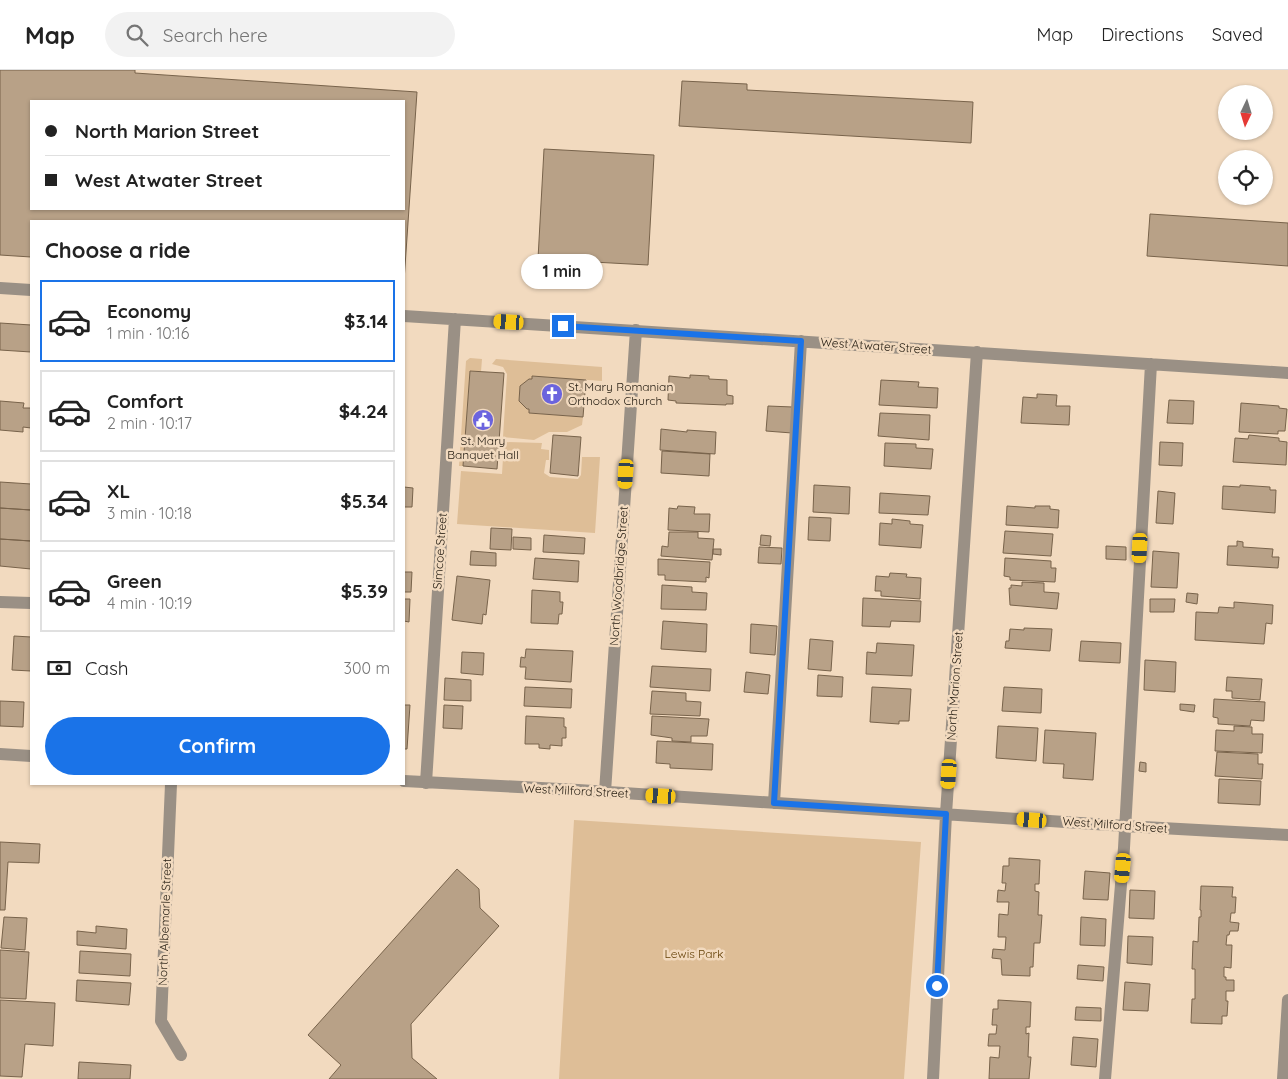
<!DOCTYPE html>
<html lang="en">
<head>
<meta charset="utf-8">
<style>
  :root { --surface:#fff; --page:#f2f2f2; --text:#222; --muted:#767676; --line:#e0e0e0; --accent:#1a73e8 }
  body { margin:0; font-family:Quicksand,sans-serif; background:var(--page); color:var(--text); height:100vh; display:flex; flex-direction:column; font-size:19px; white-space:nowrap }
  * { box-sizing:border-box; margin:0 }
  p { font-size:16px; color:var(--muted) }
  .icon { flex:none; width:28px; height:28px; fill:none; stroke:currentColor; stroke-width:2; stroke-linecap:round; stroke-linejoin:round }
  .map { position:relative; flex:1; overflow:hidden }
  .side { position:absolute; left:30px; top:150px; width:375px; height:565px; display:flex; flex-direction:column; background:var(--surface); border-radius:0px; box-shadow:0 1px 4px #0004 }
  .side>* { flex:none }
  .guide { position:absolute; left:30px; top:30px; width:375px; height:110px; border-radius:0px; box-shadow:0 1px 4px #0004; display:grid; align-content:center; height:110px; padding:0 15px; background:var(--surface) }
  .needle { width:32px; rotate:184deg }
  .tools { position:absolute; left:1218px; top:15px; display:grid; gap:10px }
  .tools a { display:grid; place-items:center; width:55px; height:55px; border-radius:50%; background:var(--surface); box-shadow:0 1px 4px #0004; font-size:25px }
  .end { position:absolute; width:22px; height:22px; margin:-11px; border:6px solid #1a73e8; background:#fff; box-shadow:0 0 0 2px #fff }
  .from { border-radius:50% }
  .bubble { position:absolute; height:35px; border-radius:18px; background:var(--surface); box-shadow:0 1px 4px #0004; font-size:16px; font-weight:700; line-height:35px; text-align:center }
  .car { position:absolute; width:15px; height:30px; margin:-15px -8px; border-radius:6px; box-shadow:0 0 4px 1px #0007; background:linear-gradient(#f5c518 24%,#345 0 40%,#f5c518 0 76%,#345 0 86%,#f5c518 0) }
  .guide b { display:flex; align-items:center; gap:18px; height:48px; font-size:19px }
  .guide b+b { border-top:1px solid var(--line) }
  .guide i { width:12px; height:12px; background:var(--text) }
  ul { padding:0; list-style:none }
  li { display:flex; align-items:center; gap:15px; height:82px; margin:0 10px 8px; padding:0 5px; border:2px solid var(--line); border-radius:0px }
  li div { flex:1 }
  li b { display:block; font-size:19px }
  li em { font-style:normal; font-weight:700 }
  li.on { border-color:var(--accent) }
  li>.icon { width:45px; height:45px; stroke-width:1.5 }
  h2 { padding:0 15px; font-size:22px; line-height:60px }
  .pay { display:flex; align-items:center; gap:12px; height:55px; padding:0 15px; font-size:19px }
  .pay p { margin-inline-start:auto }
  .cta { display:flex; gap:10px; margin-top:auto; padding:10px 15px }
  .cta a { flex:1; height:58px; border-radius:30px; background:var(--accent); color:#fff; font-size:20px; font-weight:700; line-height:58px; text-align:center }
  header { display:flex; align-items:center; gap:30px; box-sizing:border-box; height:70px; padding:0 25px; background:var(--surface); border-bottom:1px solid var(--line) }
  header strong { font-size:24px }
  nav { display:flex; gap:28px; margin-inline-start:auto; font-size:18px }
  .search { width:350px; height:45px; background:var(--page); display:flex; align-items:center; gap:12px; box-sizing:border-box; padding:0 18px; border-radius:28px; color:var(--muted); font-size:19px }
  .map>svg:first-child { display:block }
</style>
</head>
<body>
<header>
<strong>Map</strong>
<div class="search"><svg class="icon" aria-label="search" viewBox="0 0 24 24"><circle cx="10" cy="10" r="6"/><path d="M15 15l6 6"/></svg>Search here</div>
<nav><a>Map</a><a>Directions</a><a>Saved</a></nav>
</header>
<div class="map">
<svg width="1288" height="1009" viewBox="0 0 1288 1009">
  <rect width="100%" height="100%" fill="#f2dabf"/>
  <!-- green -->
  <path fill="#debe97" d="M470,288l12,1 -1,13 -11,-1 -7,95h-4l7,-105z
    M496,289l106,8v14l-70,-5v3h-3l-9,8 -1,14 8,8h2v4l54,4 -1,8 -15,7h-18l-15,8 -31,-3 4,-63 -4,-7 -11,-3z
    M504,372l38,1 -1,6 8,1v10h-3l-2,13 6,4 28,2 3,-4 1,-18h18l-5,76 -138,-9 4,-53 41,3z
    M574,750l347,22 -17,237h-345z"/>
  <!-- building -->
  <path fill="#b8a187" stroke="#78634b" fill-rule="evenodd" d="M0,0h135v3l282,19 -13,189v-60h-373v36l-31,-2zM31,31h373v108h-373z
    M682,11l65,3v6l226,12 -2,41 -292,-17z
    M544,79l110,6 -6,110 -110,-6z
    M1150,144l138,9v43l-141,-10z
    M0,253l31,2v27l-31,-2z
    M470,301l34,2 -7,96 -34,-3z
    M690,305l19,1v3l18,1v15l6,1v8h-7v1l-50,-2v-2l-8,-1 1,-24 21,2z
    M532,306l54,4 -3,37 -54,-4v-4h-2l-8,-8 1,-15 9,-7h3z
    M881,310l38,2 -1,5 20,1 -1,20 -58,-3z
    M1037,324l20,1 -1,11h14l-1,19 -48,-2 2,-26 14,1z
    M1169,330l25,1 -1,23 -26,-1z
    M0,331l24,2 -1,5h8v20l-8,-1v5l-23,-2z
    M1241,333l38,3v2l8,1 -2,22h-7v3l-39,-2z
    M768,336l25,1 -1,26 -26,-2z
    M880,343l50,2 -1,25 -51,-4z
    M661,359l26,3v-2l29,2 -1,22 -55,-4z
    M553,365l28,2 -3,39 -28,-3z
    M1249,365l30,3v3l8,1 -1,23 -53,-3 2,-24 13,1z
    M1160,372l23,1 -1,23 -23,-1z
    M885,373l31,1v4l17,1 -2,20 -47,-3z
    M662,381l48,3 -1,22 -48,-3z
    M0,412l31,2v26l-31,-2z
    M814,415l36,2 -1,27 -36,-2z
    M1240,415l30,2v3h6l-1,23 -53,-4 1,-23 17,1z
    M404,417l9,1 -1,19h-8z
    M1158,421l17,2 -2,31 -17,-1z
    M880,423l50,3 -2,19 -49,-2z
    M678,436l17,1 -1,7h16l-1,18 -41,-2 1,-22 8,1z
    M1007,436l28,2v-2h15v3l9,1 -1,18 -52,-3z
    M0,438l31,2v31l-31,-2z
    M809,447l22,1 -1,23 -22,-1z
    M892,449l18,2v3l13,1 -2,23 -42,-3 1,-22 12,1z
    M491,458l21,1 -1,21 -21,-1z
    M1005,461l48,3 -2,22 -48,-3z
    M669,462h29v6l16,1 -2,21 -51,-4 1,-10 6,1z
    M544,465l41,3 -1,16 -41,-2z
    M761,465l10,1 -1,10 -10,-1z
    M513,467l18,1v12l-18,-1z
    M0,469l31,2v28l-31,-3z
    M1237,471l6,1v5l30,2 -1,8h7l-1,11 -51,-3 1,-19h9z
    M1106,476l20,1v13l-20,-1z
    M759,477l23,1 -1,16 -23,-1z
    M713,479h8v6l-8,-1z
    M471,481l25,2v13l-26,-1z
    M1153,481l26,2 -2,35 -26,-1z
    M535,488l44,3 -1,21 -45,-3z
    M1005,488l46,3v7h5l-1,14 -45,-2v-3l-6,-1z
    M658,489l52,3 -1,16 -3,-1v5l-41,-2v-5h-7z
    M404,502h8l-1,20h-7z
    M890,503l17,1 -1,3 15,1 -1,21 -39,-3v-5h-6l1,-15 13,1z
    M457,506l33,4 -4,35 -3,-1 -1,10 -30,-4z
    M1022,512l22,1v9l15,1 -2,16 -47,-4 -1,-17h2v-3l11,1z
    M662,515l30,2v5l15,1 -1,17 -45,-1z
    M532,520l28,2v10h3l-1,12h-3l-1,10 -27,-1z
    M1187,523l11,1 -1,10 -11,-2z
    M863,528l58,3 -1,21 -29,-1 -1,6 -28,-1z
    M404,529h6l-1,23 -5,-1z
    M1150,529h25l-1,13h-24z
    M1234,532l39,3 -1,19 -6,-1 -2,21 -69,-4 1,-28 22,1 1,-6 15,1z
    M663,551l44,3 -1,28 -45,-3z
    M751,554l26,2 -2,29 -25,-2z
    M1024,558l28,1 -2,22 -45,-3 1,-7h3l1,-12 14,1z
    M14,566l17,1v34l-19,-1z
    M810,569l23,2 -2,30 -23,-2z
    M1081,571l40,2 -1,20 -41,-2z
    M877,573l37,2 -2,31 -46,-2 1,-22 9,1z
    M526,579l47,2 -2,31 -46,-3 1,-12h-6l1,-10 4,1z
    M462,582l22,1 -1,22 -22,-2z
    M1145,590l31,2 -1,30 -31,-2z
    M652,596l59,3 -1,22 -60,-4z
    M746,602l24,3 -2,19 -24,-2z
    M818,605l25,2 -1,20 -25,-1z
    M1227,607l35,2 -2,21 -28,-2v-7h-6z
    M445,608l26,2v21l-27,-1z
    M525,617l47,2 -1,19 -47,-2z
    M872,617l39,2 -2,32h-10v3l-29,-2z
    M1004,617l38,2 -1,24 -39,-2z
    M652,621l34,2v8l15,1 -1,14 -50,-2z
    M1214,629l51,3 -1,19 -13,-1 -1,6 -32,-2v-6l-5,-1z
    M0,631l24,1 -1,25 -23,-1z
    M1180,634l15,1 -1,7 -14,-2z
    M404,635h6l-3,44h-3z
    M444,635l19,1 -1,23 -19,-1z
    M526,646l38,2v9h2v11h-4v8l-12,-1v4l-11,-1v-4h-14z
    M652,646l57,3 -2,17h-16v6l-19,-1v-3l-21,-3z
    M998,656l40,2 -2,33 -40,-3z
    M1234,656l18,1v7h11l-1,19 -47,-2 1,-21 18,1z
    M1045,660l51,3 -3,47 -30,-2 1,-14 -21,-1z
    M657,671l56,3 -1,26 -42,-2v-4l-14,-1z
    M1217,682l41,2v10h5l-1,15 -47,-3z
    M1140,692l6,1v9l-7,-1z
    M1219,709l42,2 -1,24 -42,-2z
    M0,772l40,2 -1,19 -31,-1 -3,48h-5z
    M1009,788l31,2 -1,24h-4v7l4,1 -1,23h4l-2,28h-6l-1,24h-3v9l-28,-1 -1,-16 -9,-1 1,-9 12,1 1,-13h-8l1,-23 9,1 1,-13h-12l1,-12 7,1 1,-8h-4l1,-17h6z
    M457,799l22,20 1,19 19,18 -88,98 1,34 25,21h-108l12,-14 -33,-30z
    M1085,801l25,2 -2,27 -25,-1z
    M1201,816l32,1 -1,10h4l-1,16h-4l-1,9 9,1 -1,8h-8l-1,4h-2l-1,10h6l-1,23 -7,-1v10h2v3h8v11h-8v10h2l-1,15h-5v8l-31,-1 1,-24h3v-30h-3l1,-28 5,1 1,-25h2v-7h-1z
    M1130,820l25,1 -1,28 -25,-1z
    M4,847l23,1 -2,32 -24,-2z
    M1081,847l25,2 -1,27 -25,-1z
    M96,856l31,3 -1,20 -49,-4v-14l19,2z
    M1128,866l25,1 -1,28 -25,-2z
    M0,880l29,2 -3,47 -26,-1z
    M80,881l51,3 -1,22 -51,-3z
    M1078,895l26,2 -1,14 -26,-2z
    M77,910l54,3 -2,22 -53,-4z
    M1125,912l25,2 -2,27 -25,-1z
    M0,930l55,3 -2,43 -28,-2 -3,33 -22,-1z
    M998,930l33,2 -1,25h-4v7l3,-1 -1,24h3l-2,22h-40l1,-22 9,1 1,-12h-12l1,-12h7l1,-9h-5l1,-16h5z
    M1076,937l25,1v13l-26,-1z
    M1073,967l25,2 -2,28 -25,-2z
    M79,992l52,3 -1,14h-52z"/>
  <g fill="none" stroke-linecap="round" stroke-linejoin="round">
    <!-- minor -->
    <path stroke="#9a9085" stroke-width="12" d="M0,218l31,2
      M404,246l884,57
      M0,532l31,1
      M0,684l31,2
      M404,711l174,9 547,36 163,9
      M426,713l29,-464
      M171,714l-10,237 20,34
      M605,722l31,-462
      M774,733l27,-462
      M933,1009l13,-265 31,-462
      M1105,1009l19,-231 27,-484
      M1283,1009l5,-79"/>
  </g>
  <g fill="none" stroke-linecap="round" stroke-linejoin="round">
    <!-- route -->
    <path stroke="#1a73e8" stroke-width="6" d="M563,256l238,15 -27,462 172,11 -9,172"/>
  </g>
  <!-- icons -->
  <defs>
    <g id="church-disc" transform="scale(1.125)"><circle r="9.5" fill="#6b64de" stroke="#f2dabf"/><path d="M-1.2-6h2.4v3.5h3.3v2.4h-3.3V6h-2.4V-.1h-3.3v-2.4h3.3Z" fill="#fff"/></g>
    <g id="civic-disc" transform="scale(1.125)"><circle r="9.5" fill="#6b64de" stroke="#f2dabf"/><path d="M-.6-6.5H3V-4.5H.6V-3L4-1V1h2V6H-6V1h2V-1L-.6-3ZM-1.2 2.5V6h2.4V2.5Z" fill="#fff"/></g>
  </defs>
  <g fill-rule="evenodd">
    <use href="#church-disc" x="552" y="324"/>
    <use href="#civic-disc" x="483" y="350"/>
  </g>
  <g text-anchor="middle" stroke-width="5" stroke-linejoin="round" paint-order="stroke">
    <!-- street labels -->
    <g font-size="12" fill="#282015" stroke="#f2dabf">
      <text transform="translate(876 276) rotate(4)" y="4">West Atwater Street</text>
      <text transform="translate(440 481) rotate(-86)" y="4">Simcoe Street</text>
      <text transform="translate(619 506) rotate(-86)" y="4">North Woodbridge Street</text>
      <text transform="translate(955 616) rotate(-86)" y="4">North Marion Street</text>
      <text transform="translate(576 721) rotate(3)" y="4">West Milford Street</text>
      <text transform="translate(1115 755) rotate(4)" y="4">West Milford Street</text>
      <text transform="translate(165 852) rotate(-88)" y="4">North Albemarle Street</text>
    </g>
    <!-- poi labels -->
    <g font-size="12" fill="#282015" stroke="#f2dabf" text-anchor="start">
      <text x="568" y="321">St. Mary Romanian<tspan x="568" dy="14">Orthodox Church</tspan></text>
      <text x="483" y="375" text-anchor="middle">St. Mary<tspan x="483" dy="14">Banquet Hall</tspan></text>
    </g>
    <!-- park labels -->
    <g font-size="12" fill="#633f05" stroke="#f2dabf">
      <text x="694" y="888">Lewis Park</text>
    </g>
  </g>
</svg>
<div class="tools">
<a><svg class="needle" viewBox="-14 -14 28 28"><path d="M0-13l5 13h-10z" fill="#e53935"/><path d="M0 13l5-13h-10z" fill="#767676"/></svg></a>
<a><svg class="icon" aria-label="locate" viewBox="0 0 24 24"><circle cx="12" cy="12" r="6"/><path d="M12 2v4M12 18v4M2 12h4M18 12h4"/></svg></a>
</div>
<i class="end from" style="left:937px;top:916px"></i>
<i class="end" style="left:563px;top:256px"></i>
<div class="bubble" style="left:521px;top:184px;width:82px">1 min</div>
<i class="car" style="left:509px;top:252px;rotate:273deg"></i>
<i class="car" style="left:626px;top:404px;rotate:184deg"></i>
<i class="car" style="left:1140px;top:478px;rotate:183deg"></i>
<i class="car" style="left:949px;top:704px;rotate:184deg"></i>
<i class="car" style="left:661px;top:726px;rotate:273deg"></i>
<i class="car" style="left:1032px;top:750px;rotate:274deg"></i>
<i class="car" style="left:1123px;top:798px;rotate:185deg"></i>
<div class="guide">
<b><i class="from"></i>North Marion Street</b>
<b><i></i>West Atwater Street</b>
</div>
<section class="side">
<h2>Choose a ride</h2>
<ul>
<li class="on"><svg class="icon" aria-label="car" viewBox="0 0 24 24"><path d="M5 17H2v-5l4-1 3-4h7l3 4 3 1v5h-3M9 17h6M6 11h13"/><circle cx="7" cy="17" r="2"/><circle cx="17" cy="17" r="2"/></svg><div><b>Economy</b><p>1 min · 10:16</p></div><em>$3.14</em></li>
<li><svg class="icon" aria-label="car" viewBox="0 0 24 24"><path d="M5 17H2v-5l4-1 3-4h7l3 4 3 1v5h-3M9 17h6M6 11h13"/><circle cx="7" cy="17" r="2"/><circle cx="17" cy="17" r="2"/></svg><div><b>Comfort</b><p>2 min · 10:17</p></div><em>$4.24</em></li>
<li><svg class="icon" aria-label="car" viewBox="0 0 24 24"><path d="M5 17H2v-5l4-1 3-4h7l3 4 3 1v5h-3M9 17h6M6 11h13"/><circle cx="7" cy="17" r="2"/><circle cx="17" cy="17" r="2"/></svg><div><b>XL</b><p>3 min · 10:18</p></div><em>$5.34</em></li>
<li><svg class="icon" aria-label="car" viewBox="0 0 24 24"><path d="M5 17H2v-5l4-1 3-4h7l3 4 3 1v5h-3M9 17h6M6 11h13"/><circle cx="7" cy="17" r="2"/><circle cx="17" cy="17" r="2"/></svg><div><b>Green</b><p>4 min · 10:19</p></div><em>$5.39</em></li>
</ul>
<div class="pay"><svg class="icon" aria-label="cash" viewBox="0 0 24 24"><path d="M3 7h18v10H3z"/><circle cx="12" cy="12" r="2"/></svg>Cash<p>300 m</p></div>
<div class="cta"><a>Confirm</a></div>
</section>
</div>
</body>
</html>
